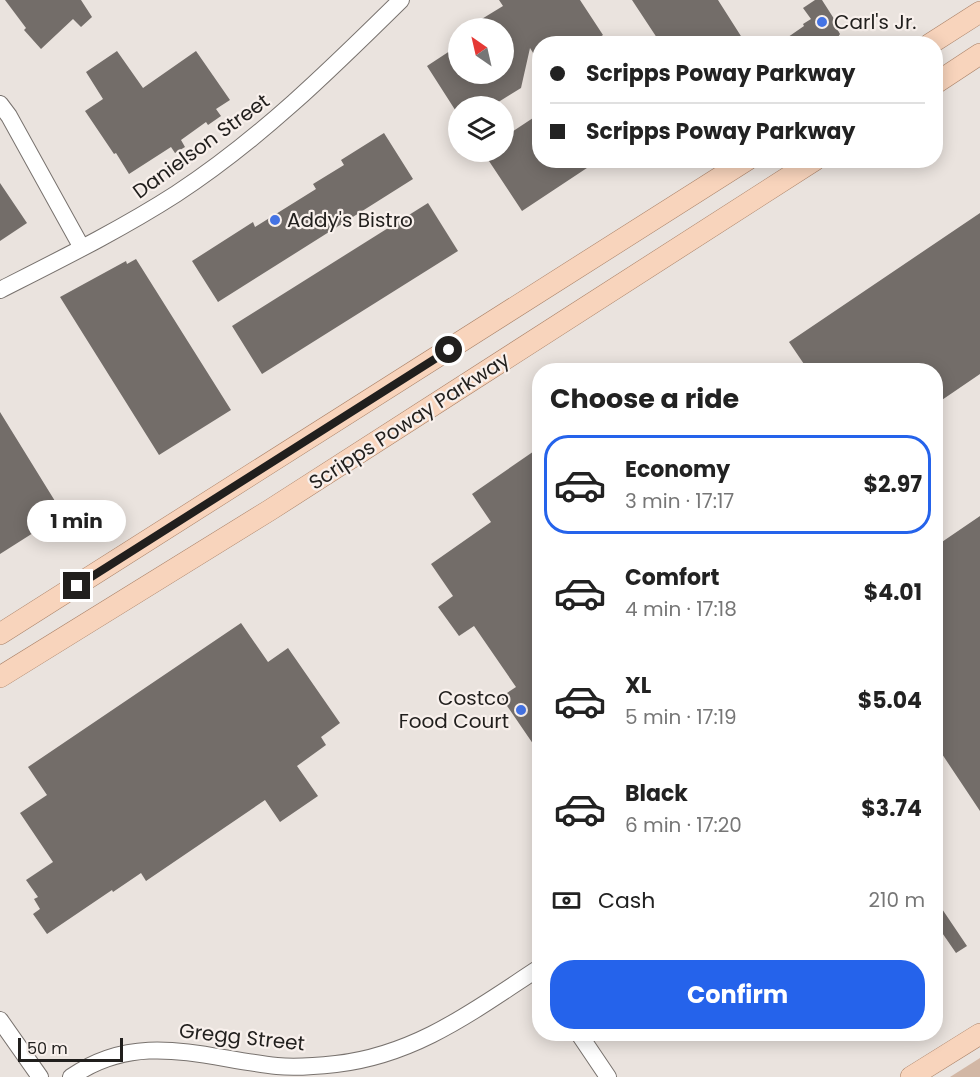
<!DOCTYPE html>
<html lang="en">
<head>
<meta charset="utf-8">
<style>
  :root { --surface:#fff; --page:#f6f6f6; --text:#222; --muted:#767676; --line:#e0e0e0; --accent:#2563eb }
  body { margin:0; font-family:Poppins,sans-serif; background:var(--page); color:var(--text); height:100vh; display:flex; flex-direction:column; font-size:22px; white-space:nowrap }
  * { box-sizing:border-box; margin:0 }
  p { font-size:20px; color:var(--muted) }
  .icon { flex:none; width:33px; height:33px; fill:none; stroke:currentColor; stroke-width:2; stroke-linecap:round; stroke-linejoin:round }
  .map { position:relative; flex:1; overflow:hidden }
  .drawer { position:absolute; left:532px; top:363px; width:411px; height:678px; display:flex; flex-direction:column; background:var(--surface); border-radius:24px; box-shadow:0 3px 15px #0003 }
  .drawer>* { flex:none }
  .banner { position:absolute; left:532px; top:36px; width:411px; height:132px; border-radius:24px; box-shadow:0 3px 15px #0003; display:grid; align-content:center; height:132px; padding:0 18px; background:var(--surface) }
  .needle { width:39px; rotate:326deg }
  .fabs { position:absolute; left:448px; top:18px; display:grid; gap:12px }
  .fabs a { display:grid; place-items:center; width:66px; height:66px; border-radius:50%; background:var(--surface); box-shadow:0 3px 15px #0003; font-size:30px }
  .scale { position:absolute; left:18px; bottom:15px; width:105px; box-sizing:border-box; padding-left:6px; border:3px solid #211f1d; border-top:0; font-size:16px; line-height:21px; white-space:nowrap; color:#211f1d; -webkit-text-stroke:4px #f8f0ec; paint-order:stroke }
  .end { position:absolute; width:27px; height:27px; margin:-14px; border:8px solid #211f1d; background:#fff; box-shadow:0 0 0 3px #fff }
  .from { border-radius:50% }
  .bubble { position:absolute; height:42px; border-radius:21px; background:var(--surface); box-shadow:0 3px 15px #0003; font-size:20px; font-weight:700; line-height:42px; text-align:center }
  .banner b { display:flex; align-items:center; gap:21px; height:57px; font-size:22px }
  .banner b+b { border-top:2px solid var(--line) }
  .banner i { width:15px; height:15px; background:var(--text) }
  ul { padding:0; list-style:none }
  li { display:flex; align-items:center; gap:18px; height:99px; margin:0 12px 9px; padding:0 6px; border:3px solid transparent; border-radius:24px }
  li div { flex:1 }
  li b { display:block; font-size:22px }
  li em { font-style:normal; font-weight:700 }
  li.current { border-color:var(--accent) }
  li>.icon { width:54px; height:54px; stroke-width:1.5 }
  h2 { padding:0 18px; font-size:27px; line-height:72px }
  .pay { display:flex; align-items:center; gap:15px; height:66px; padding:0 18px; font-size:22px }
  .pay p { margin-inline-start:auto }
  .primary-button { display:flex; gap:12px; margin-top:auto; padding:12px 18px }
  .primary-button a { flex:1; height:69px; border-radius:24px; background:var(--accent); color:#fff; font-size:24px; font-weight:700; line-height:69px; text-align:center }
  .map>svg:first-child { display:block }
</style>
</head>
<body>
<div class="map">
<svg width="980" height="1077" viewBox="0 0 980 1077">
  <rect width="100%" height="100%" fill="#eae3de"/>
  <!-- green -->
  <path fill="#d2b7a5" d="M980,1058v19h-30z"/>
  <!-- building -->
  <path fill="#736d69" d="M5,0h76l11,17 -11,10 -8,-8 -32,30 -17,-19 2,-2z
    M499,0h81l23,35 -13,9h-50v20l-10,-16 -9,40 -29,18h-33v10l-32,-50 32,-21v29h45v-46h-37l36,-22z
    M632,0h86l28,44h-85z
    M815,0h7l16,25 -2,2 4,7 -2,3 -9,7h-51l26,-18 -1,-2 8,-5 -8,-11z
    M117,51l26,37 53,-37 34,49 -14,9 5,7 -13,9 -2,-3 -25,18 4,7 -10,6 -4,-6 -42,27 -13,-21 -2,1 -29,-43 18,-12 -17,-27z
    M533,118l7,2v40h59l-77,51 -39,-59h21v-15z
    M384,133l29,46 -195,123 -26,-41 61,-39 2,5 61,-38 -3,-5 31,-19 -3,-5z
    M0,183l27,40 -27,18z
    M428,203l30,48 -196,123 -30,-48z
    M980,213v161l-44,30v-34h-128l-19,-28z
    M136,259l95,151 -72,45 -99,-158 66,-36 1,3z
    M0,412l63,102 -63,40z
    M540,447v307l-39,-57 15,-10 -42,-61 -15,10 -21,-29 15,-11 -22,-32 60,-42 -19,-28z
    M980,516v295l-44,-66v-199z
    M241,623l27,39 20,-14 52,75 -19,14 5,8 -29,21 21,30 -38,26 -15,-22 -119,81 -5,-8 -28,19 -1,-2 -65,44 -14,-20 7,-5 -6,-10 4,-2 -12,-17 27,-18 -33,-49 27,-18 -19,-28z
    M936,900l31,46 -11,7 -20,-29z"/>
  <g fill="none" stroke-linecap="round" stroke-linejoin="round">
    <!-- minor casing -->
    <g stroke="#78726e" stroke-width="18">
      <path id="minor" d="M0,104l9,12 73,132
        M0,290c59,-30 120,-60 176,-96 84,-55 154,-124 225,-194
        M0,1020l40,57
        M579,1034l29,43
        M71,1077c68,-47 131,-19 206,-11 19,2 41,0 59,-2 79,-9 136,-52 200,-94l4,6"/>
    </g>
    <!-- major casing -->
    <g stroke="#aa8268" stroke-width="22">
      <path id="major" d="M930,44l50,-32
        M936,83l44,-29
        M0,634l747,-474
        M0,677l270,-167 545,-350
        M911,1077l69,-43"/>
    </g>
    <!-- minor -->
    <use href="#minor" stroke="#fff" stroke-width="16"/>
    <!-- major -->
    <use href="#major" stroke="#f8d4bc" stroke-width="21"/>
  </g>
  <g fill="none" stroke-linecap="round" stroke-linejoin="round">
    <!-- route -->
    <path stroke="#211f1d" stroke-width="8" d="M77,586l372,-236"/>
  </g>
  <!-- markers -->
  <g fill="#4473e4" stroke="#f8f0ec" stroke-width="2">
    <circle cx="822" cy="22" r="6"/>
    <circle cx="275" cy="220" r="6"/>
    <circle cx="521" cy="710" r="6"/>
  </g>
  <g text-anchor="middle" stroke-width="4.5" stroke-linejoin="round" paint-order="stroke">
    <!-- poi labels -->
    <g font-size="20" fill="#211f1d" stroke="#f8f0ec" text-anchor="start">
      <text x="834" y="29">Carl's Jr.</text>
      <text x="287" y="227">Addy's Bistro</text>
      <text x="509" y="705" text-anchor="end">Costco<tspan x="509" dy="23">Food Court</tspan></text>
    </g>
    <!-- street labels -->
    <g font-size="20" fill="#211f1d" stroke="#f8f0ec">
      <text transform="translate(201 146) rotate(-36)" y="7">Danielson Street</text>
      <text transform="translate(409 421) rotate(-33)" y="7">Scripps Poway Parkway</text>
      <text transform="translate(242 1037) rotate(6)" y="7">Gregg Street</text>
    </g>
  </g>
</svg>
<div class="fabs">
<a><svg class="needle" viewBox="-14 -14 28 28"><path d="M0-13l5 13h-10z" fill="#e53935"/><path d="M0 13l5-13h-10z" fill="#767676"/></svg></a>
<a><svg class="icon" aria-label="layers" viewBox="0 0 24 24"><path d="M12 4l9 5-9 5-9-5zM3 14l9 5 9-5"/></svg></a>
</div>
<div class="scale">50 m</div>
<i class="end from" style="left:449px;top:350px"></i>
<i class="end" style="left:77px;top:586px"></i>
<div class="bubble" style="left:27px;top:500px;width:99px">1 min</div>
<div class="banner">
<b><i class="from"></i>Scripps Poway Parkway</b>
<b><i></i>Scripps Poway Parkway</b>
</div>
<section class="drawer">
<h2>Choose a ride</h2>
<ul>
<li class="current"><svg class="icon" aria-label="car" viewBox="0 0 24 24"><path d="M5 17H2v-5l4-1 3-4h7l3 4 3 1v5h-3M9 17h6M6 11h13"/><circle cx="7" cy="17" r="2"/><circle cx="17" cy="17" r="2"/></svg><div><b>Economy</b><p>3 min · 17:17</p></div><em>$2.97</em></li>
<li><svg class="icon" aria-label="car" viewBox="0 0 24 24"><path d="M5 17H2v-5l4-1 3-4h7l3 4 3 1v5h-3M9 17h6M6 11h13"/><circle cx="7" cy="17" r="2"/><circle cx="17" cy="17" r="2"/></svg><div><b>Comfort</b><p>4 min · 17:18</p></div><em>$4.01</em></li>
<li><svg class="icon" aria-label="car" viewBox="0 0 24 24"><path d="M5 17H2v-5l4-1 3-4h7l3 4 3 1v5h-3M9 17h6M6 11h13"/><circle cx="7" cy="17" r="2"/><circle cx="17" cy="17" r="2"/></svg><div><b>XL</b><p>5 min · 17:19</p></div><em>$5.04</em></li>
<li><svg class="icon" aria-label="car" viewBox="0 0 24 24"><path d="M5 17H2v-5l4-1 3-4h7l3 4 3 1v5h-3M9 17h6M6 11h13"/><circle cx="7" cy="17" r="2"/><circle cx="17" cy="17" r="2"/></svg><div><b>Black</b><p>6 min · 17:20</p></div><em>$3.74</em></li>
</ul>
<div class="pay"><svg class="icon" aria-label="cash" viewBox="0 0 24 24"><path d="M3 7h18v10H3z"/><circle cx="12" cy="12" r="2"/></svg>Cash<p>210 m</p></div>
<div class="primary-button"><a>Confirm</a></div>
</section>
</div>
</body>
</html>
